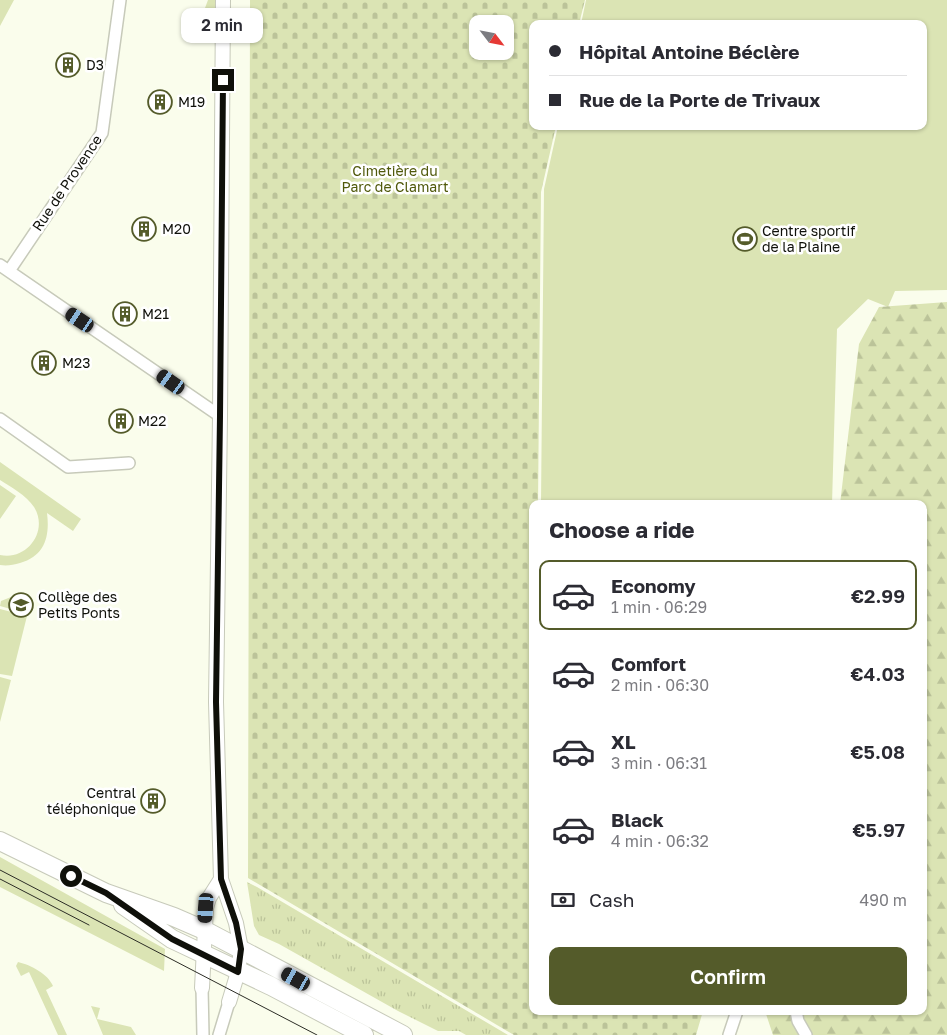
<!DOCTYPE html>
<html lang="en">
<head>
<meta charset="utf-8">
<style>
  :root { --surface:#fff; --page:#f7f7f7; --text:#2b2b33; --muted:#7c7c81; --line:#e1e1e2; --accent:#545b2a }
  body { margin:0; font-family:"Golos Text",sans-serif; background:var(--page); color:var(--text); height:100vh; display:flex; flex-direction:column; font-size:19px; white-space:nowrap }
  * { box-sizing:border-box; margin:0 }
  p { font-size:16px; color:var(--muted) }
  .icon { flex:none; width:28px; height:28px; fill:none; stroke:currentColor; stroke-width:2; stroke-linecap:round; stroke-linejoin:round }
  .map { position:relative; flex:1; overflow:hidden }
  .drawer { position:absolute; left:529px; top:500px; width:398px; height:515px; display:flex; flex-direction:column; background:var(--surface); border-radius:10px; box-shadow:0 1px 4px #0004 }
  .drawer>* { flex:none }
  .hud { position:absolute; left:529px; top:20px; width:398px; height:110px; border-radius:10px; box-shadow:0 1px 4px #0004; display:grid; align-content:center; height:110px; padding:0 20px; background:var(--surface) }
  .needle { width:32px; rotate:122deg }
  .fabs { position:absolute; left:469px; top:15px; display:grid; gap:10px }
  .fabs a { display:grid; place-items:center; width:45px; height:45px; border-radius:10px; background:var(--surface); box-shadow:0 1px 4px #0004; font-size:25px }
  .end { position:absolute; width:22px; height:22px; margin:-11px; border:6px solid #0f100a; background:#fff; box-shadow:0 0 0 2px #fff }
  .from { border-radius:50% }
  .bubble { position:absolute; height:35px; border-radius:10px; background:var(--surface); box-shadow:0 1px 4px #0004; font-size:16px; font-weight:600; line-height:35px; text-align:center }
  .car { position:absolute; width:15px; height:30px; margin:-15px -8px; border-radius:6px; box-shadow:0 0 4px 1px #0007; background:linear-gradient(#222 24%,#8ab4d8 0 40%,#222 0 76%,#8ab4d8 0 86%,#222 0) }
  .hud b { display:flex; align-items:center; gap:18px; height:48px; font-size:19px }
  .hud b+b { border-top:1px solid var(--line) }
  .hud i { width:12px; height:12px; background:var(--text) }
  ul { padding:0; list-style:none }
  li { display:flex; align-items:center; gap:15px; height:70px; margin:0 10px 8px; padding:0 10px; border:2px solid transparent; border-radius:10px }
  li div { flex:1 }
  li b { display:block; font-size:19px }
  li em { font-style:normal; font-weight:600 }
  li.active { border-color:var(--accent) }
  li>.icon { width:45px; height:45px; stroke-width:1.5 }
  h2 { padding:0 20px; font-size:22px; line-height:60px }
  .pay { display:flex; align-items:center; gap:12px; height:55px; padding:0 20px; font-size:19px }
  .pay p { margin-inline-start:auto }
  .cta { display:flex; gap:10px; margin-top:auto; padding:10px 20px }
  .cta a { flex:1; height:58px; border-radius:10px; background:var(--accent); color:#fff; font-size:20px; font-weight:600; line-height:58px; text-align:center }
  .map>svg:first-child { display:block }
</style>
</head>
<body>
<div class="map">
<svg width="947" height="1035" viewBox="0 0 947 1035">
  <defs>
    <pattern id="forest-firs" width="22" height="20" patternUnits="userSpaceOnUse" patternTransform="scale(1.25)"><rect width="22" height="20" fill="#dbe4b4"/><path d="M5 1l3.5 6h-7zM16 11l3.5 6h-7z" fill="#bbc399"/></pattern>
    <pattern id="cemetery-stones" width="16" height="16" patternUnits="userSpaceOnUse" patternTransform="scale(1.25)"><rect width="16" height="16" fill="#dbe4b4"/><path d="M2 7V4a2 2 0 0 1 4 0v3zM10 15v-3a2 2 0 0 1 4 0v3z" fill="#bbc399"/></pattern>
    <pattern id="park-tufts" width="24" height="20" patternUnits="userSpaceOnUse" patternTransform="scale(1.25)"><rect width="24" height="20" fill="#dbe4b4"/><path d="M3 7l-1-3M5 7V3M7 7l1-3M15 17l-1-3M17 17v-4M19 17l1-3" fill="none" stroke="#bbc399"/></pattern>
  </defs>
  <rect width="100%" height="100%" fill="#fafdec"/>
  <!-- grass -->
  <path fill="#dbe4b4" d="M0,0h14l-14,26z
    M586,0h361v290l-52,1 -7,16 -20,-8 -31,30 -5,175h-291l3,-315 14,-63h364v-102h-341z
    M0,462l81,57 -8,12 -26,-18c3,23 -2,43 -27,50 -7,2 -13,3 -20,2v-10c27,6 49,-24 34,-48 -8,-12 -23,-20 -34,-27z
    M0,485l16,11 -16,23z
    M11,597c9,2 12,7 14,16l-25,-7 1,-5z
    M0,609l27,7 -15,60 -12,-2z
    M0,677l11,3 -11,42z
    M0,857l165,92 -1,22 -164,-84z
    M18,962c13,3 30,12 35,24l-7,4 21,45h-9l-29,-63 -8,4 -5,-10z
    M91,1006l9,2 -3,11 34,8 5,8h-33z"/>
  <!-- forest -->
  <path fill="url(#forest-firs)" d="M208,0h9v34l-11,-9 -4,-9z
    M947,302v733h-174l-8,-24h157v-507h-82l19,-160 20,-37z"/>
  <!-- cemetery -->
  <path fill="url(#cemetery-stones)" fill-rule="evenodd" d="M250,0h335l-6,24h-47v102h24l-15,66 -3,312h-6v507h171l-7,24h-182l-266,-157zM478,24h27v27h-27z"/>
  <!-- park -->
  <path fill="url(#park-tufts)" d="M247,882l10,5 251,148h-42l-7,-4h-21l-40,-20 -119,-67 -20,-9 -5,-9z"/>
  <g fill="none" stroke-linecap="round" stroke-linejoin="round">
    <!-- minor casing -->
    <g stroke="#c7caba" stroke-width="14">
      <path id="minor" d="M0,265l220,151
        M9,271l93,-138 18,-133
        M0,419l68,48 61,-4
        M202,988l1,47
        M796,1011l2,10 8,14
        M219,1035l10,-33
        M729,1035l8,-24"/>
    </g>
    <!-- tertiary casing -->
    <g stroke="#c7caba" stroke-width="16">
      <path id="tertiary" d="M223,0l-3,416 -4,286 5,177 15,44 5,26 -3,23 -9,30
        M202,988l4,-80 3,-10 12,-19"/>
    </g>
    <!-- primary casing -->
    <g stroke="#c7caba" stroke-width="20">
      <path id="primary" d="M0,841l106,52 68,24 30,13 199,105
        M123,905l49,34 99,47 93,49"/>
    </g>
    <!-- minor -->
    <use href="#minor" stroke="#fff" stroke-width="11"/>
    <!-- tertiary -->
    <use href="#tertiary" stroke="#fff" stroke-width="14"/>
    <!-- primary -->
    <use href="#primary" stroke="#fff" stroke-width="18"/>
    <!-- tram -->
    <path stroke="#2c2d26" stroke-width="1" d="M0,870l317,165
      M0,879l89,46"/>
  </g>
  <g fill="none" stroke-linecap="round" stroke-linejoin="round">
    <!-- route -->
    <path stroke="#0f100a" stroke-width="6" d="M71,876l35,17 66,46 66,33 3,-23 -5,-26 -15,-44 -5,-177 4,-286 3,-336"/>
  </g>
  <!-- icons -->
  <defs>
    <g id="building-ring" transform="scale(1.25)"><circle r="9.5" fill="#fff" stroke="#545b2a" stroke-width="1.5"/><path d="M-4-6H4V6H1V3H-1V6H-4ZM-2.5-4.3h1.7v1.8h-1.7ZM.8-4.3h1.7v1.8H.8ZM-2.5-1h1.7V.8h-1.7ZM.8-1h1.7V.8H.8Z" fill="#545b2a"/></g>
    <g id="stadium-ring" transform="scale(1.25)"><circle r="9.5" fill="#fff" stroke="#545b2a" stroke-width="1.5"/><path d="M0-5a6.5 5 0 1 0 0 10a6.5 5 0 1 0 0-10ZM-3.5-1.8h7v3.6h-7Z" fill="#545b2a"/></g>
    <g id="school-ring" transform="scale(1.25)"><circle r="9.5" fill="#fff" stroke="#545b2a" stroke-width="1.5"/><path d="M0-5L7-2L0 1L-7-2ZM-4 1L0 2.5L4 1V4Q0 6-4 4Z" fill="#545b2a"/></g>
  </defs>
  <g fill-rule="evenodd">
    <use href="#building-ring" x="68" y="65"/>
    <use href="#building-ring" x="160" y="102"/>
    <use href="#building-ring" x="144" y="229"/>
    <use href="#stadium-ring" x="745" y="239"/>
    <use href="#building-ring" x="125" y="314"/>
    <use href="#building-ring" x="44" y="363"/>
    <use href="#building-ring" x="121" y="421"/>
    <use href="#school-ring" x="21" y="605"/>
    <use href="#building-ring" x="153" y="801"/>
  </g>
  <g text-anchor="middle" stroke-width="5" stroke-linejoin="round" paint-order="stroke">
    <!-- poi labels -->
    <g font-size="14" fill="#0f100a" stroke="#fff" text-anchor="start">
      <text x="86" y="70">D3</text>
      <text x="178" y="107">M19</text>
      <text x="162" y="234">M20</text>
      <text x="762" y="236">Centre sportif<tspan x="762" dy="16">de la Plaine</tspan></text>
      <text x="142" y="319">M21</text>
      <text x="62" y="368">M23</text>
      <text x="138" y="426">M22</text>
      <text x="38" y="602">Collège des<tspan x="38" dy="16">Petits Ponts</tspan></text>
      <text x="136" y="798" text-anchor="end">Central<tspan x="136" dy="16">téléphonique</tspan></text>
    </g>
    <!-- park labels -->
    <g font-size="14" fill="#50590b" stroke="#fff">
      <text x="395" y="176">Cimetière du<tspan x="395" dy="16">Parc de Clamart</tspan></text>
    </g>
    <!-- street labels -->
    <g font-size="14" fill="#0f100a" stroke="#fff">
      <text transform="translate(67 183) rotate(-56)" y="5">Rue de Provence</text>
    </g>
  </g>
</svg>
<div class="fabs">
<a><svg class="needle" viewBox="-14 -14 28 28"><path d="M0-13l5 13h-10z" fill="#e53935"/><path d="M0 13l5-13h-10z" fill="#7c7c81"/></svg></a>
</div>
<i class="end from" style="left:71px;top:876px"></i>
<i class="end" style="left:223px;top:80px"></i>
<div class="bubble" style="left:181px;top:8px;width:82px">2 min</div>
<i class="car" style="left:80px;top:320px;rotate:304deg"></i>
<i class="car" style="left:171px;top:382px;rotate:305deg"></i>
<i class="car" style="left:206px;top:908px;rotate:184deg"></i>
<i class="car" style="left:296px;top:979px;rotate:299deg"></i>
<div class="hud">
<b><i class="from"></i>Hôpital Antoine Béclère</b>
<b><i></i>Rue de la Porte de Trivaux</b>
</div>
<section class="drawer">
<h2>Choose a ride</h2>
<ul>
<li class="active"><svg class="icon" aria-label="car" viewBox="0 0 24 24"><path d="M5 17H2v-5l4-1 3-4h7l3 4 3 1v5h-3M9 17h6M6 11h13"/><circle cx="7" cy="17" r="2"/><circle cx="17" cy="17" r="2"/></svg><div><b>Economy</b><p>1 min · 06:29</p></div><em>€2.99</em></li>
<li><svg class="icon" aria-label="car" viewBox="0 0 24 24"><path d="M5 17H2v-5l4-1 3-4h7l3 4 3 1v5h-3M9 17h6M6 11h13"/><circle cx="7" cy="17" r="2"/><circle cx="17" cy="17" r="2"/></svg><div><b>Comfort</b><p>2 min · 06:30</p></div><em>€4.03</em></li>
<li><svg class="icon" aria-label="car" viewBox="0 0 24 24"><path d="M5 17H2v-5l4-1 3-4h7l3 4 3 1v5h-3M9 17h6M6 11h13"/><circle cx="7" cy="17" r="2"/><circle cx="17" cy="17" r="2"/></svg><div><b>XL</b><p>3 min · 06:31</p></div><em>€5.08</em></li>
<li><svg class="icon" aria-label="car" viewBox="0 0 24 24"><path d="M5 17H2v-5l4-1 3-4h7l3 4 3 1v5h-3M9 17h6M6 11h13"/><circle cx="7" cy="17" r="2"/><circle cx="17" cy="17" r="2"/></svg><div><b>Black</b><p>4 min · 06:32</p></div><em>€5.97</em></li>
</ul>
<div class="pay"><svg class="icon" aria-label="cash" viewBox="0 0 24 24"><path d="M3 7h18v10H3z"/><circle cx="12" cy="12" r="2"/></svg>Cash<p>490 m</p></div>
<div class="cta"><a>Confirm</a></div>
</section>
</div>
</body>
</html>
